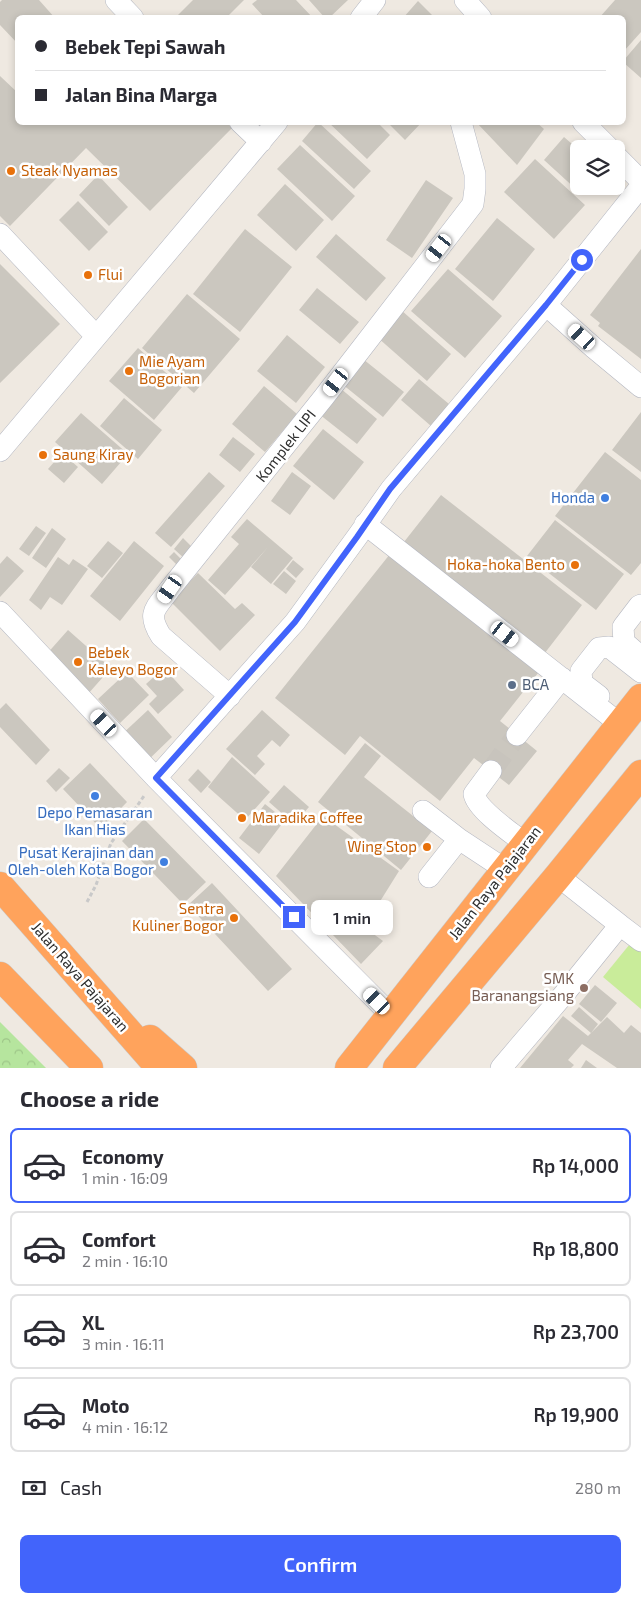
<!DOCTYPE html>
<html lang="en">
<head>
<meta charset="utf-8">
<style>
  :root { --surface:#fff; --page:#f2f2f3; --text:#2b2b33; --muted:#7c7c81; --line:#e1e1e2; --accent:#4264fb }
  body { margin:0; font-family:"Exo 2",sans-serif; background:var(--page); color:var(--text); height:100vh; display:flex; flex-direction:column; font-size:19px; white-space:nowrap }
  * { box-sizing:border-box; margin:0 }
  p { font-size:16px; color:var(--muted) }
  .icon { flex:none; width:28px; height:28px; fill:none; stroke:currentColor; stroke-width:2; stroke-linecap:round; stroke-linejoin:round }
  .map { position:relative; height:1068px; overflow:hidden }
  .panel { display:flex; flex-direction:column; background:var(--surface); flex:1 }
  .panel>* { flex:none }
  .hud { position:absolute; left:15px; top:15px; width:611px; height:110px; border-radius:8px; box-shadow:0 2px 8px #0003; display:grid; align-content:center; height:110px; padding:0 20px; background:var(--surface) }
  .buttons { position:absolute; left:570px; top:140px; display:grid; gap:10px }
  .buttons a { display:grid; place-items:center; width:55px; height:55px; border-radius:8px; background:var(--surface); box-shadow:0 2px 8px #0003; font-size:25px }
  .end { position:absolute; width:22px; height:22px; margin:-11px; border:6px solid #4264fb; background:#fff; box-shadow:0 0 0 2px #fff }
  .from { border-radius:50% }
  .bubble { position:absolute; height:35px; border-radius:8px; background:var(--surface); box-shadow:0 2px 8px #0003; font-size:16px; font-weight:600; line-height:35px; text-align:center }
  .car { position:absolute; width:15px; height:30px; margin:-15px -8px; border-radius:6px; box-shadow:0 0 4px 1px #0007; background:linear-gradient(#fff 24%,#345 0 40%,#fff 0 76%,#345 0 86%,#fff 0) }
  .hud b { display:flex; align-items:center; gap:18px; height:48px; font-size:19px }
  .hud b+b { border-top:1px solid var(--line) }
  .hud i { width:12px; height:12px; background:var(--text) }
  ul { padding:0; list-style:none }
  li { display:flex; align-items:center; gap:15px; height:75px; margin:0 10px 8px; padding:0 10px; border:2px solid var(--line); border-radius:8px }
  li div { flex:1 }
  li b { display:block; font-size:19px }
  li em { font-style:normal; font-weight:600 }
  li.on { border-color:var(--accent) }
  li>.icon { width:45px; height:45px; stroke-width:1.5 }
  h2 { padding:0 20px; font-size:22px; line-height:60px }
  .pay { display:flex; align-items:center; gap:12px; height:55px; padding:0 20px; font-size:19px }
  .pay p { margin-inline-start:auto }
  .cta { display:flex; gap:10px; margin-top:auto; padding:10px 20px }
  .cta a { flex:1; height:58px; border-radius:8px; background:var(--accent); color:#fff; font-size:20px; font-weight:600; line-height:58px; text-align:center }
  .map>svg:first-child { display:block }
</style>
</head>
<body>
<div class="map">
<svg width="641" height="1068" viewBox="0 0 641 1068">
  <defs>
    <pattern id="forest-crowns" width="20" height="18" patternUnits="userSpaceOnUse" patternTransform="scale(1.25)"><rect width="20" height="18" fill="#b6e59e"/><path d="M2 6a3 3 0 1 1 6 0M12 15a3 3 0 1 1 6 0" fill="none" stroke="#9dc588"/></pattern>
  </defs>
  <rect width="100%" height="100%" fill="#efe9e1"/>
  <!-- forest -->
  <path fill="url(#forest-crowns)" d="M0,1022l46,46h-46z"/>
  <!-- pitch -->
  <path fill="#c9ec9a" d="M634,939l7,7v63l-38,-32z"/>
  <!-- building -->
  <path fill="#cbc7bf" d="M2,0h37l16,18h-37v26l-18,-19v-23z
    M193,0h51l-18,18h-51z
    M257,0h39l17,18h-48l-13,-14z
    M309,0h39l-19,18h-4z
    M615,0h26v32l-17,19v-33h-25z
    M418,1l17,17h-32z
    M641,40v38l-17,-15v-3z
    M0,76l18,17v29h208l6,6 -82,83 -64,-63 -76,78 -10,-10z
    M318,122l53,49 -17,18 -52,-48z
    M328,122h49l13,13 -23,24z
    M387,122h35l-17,18z
    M476,122h60l8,7 -27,36z
    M564,137l15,13v36h3l-4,5 -34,-31z
    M300,145l55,51 -23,25 -55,-52z
    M535,159l50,46 -31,34 -50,-47z
    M98,175l30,32 -19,19 -30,-31z
    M426,180l27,18 -41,60 -26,-18z
    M285,184l39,36 -28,31 -39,-36z
    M78,201l30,31 -19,19 -30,-31z
    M497,218l38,31 -42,52 -38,-32z
    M245,229l47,38 -52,65 -47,-38z
    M336,234l50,44 -20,23 -50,-44z
    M641,249v110l-43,-33 2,-3 -10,-8z
    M0,264l60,60 -60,59z
    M448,269l54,47 -37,42 -54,-47z
    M317,288l42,34 -19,22 -41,-34z
    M187,294l53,45 -46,54 -52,-45z
    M401,310l50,44 -24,27 -50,-44z
    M287,335l38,32 -29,36 -39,-32z
    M138,348l44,39 -28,33 -45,-39z
    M363,359l41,33 -21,25 -41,-33z
    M419,379l30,25 -18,22 -30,-26z
    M264,386l33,28 -32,38 -33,-28z
    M340,388l37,31 -20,25 -38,-30z
    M124,398l38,32 -24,29 -38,-33z
    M641,412v60l-29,-22z
    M81,413l47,41 -26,30 -47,-42z
    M323,429l41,33 -30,38 -41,-34z
    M233,437l22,17 -15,18 -21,-17z
    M605,452l36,28v83l-10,12 -76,-59z
    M62,453l16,14 -14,16 -16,-14z
    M209,472l16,14 -54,61 -16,-14z
    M292,472l19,14 -21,29 -19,-14z
    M441,495l141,110 -41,53 -141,-111z
    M247,519l46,39 -22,26 -20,-17 17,-20 -43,48 -17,-15 31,-36 -8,-7z
    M555,520l69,54 -28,36 -69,-54z
    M36,526l10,7 -17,23 -10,-7z
    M52,528l14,11 -20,29 -14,-10z
    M183,538l11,11 -9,10 -11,-10z
    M108,541l15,12 -21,25 -15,-12z
    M134,541l30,25 -44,55 -30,-25z
    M394,549l148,119 -42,53 37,30 -28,34 -35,-27 -34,43 -80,-65 -15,19 -70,-57z
    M174,552l9,9 -5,5 -9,-9z
    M7,556l17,15 -24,26v-33z
    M58,557l11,8 4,-6 15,10 -26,36 -12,-8 -9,13 -12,-10z
    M293,560l11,9 -8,9 -10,-9z
    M284,571l12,10 -10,13 -13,-10z
    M198,573l37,36 7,-6 13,12 -35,36 -50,-50z
    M68,630l43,38 -23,26 -43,-38z
    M164,668l20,22 -26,24 -9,-10 8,-8 -11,-12z
    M127,672l22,23 -29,28 -22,-24z
    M6,703l44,47 -14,15 -36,-38v-18z
    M148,710l24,27 -28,27 -25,-27z
    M262,710l28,25 -10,12 -8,-7 -15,16 8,8 -10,11 -29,-26z
    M365,743l16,13 -17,21 68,54 -31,39 -83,-68z
    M232,757l38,35 -25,28 -37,-33z
    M90,763l37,39 -26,27 -38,-40z
    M59,768l11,10 -14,14 -10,-11z
    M198,769l13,13 -10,11 -13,-13z
    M284,785l25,22 -15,17 -25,-22z
    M265,804l20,16 -26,34 -20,-16z
    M323,816l76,55 -35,56 19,14 -22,23 -85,-88z
    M144,819l62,63 -23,22 -61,-63z
    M212,883l80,86 -24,22 -80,-86z
    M595,985l22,18 -16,19 -22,-18z
    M579,1007l19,17 -7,9 -20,-17z
    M563,1016l25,20 19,-19 17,16 7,-8 10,8v35h-24l-35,-24 -14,16 6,5 -3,3h-51z
    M586,1060l11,8h-16z"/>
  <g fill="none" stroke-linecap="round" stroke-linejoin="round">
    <!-- minor-tunnel -->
    <path stroke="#c8c4bd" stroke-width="21" stroke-dasharray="21 11" stroke-linecap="butt" d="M491,771l26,-36"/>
    <!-- minor casing -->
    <g stroke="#b4b7c1" stroke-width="22">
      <path id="minor" d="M116,0l17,18
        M465,0l16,18
        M361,18l14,-18
        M240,122l21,20
        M583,122l27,27
        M616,156l25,25
        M0,234l96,102
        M546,305l48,43 47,39
        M0,451l277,-329
        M365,524l255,200
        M641,605l-2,1 -16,21 1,15 17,15
        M0,612l156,166 235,237
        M230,696l-69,-60c-15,-24 -5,-27 9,-47l154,-192 149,-193 2,-15v-15l-14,-52
        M599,696l-17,-13 -1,-12 18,-23 10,-1 32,25
        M517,735l45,-57
        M491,771l-17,23c3,16 39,40 52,50
        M156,778l139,-156 62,-85 34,-48 155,-184 95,-119
        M423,811l36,28 47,31
        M558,876l62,49
        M429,877l30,-38
        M501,1068l64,-75 55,-68 21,16"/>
    </g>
    <!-- highway casing -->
    <g stroke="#c9c9c9" stroke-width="29">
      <path id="highway" d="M0,886l160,182
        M0,976l89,92
        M150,1039l33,29
        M349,1068l292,-370
        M397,1068l161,-192 83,-102"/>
    </g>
    <!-- path -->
    <path stroke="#c9c9c9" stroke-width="3" stroke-dasharray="4 2.5" stroke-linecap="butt" d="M87,902l9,-17 15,-42 33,-47"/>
    <!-- minor -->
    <use href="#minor" stroke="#fff" stroke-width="21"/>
    <!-- highway -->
    <use href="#highway" stroke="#ffa35c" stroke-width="28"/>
  </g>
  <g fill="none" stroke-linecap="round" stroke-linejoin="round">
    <!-- route -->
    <path stroke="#4264fb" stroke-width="6" d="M294,917l-138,-139 139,-156 62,-85 33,-48 156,-184 36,-45"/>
  </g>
  <!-- markers -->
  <g fill="#e8710a" stroke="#fff" stroke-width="2">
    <circle cx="11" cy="171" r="5"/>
    <circle cx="88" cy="275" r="5"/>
    <circle cx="129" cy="371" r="5"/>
    <circle cx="43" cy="455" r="5"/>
    <circle cx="575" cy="565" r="5"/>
    <circle cx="78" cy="662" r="5"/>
    <circle cx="242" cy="818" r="5"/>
    <circle cx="427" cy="847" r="5"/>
    <circle cx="234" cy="918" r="5"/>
  </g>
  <g fill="#3f7fe0" stroke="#fff" stroke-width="2">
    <circle cx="605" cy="498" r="5"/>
    <circle cx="95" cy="796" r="5"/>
    <circle cx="164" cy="862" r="5"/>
  </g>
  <circle fill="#5c6f8a" stroke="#fff" stroke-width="2" cx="512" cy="685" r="5"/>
  <circle fill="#8d6e63" stroke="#fff" stroke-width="2" cx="584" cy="988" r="5"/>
  <g text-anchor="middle" stroke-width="5" stroke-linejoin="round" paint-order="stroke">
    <!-- food labels -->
    <g font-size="15" fill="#c56008" stroke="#fff" text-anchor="start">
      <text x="21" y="176">Steak Nyamas</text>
      <text x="98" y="280">Flui</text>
      <text x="139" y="367">Mie Ayam<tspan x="139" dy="17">Bogorian</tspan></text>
      <text x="53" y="460">Saung Kiray</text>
      <text x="565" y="570" text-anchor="end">Hoka-hoka Bento</text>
      <text x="88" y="658">Bebek<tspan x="88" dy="17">Kaleyo Bogor</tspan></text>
      <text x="252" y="823">Maradika Coffee</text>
      <text x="417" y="852" text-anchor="end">Wing Stop</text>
      <text x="224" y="914" text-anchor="end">Sentra<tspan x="224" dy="17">Kuliner Bogor</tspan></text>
    </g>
    <!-- street labels -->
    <g font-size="15" fill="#2e2e2e" stroke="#fff">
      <text transform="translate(286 446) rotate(-52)" y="5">Komplek LIPI</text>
      <text transform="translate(495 883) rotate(-52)" y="5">Jalan Raya Pajajaran</text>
      <text transform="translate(80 977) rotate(49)" y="5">Jalan Raya Pajajaran</text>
    </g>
    <!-- shop labels -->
    <g font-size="15" fill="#366cbe" stroke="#fff" text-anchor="end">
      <text x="595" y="503">Honda</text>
      <text x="95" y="818" text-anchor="middle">Depo Pemasaran<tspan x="95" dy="17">Ikan Hias</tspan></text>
      <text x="154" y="858">Pusat Kerajinan dan<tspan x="154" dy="17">Oleh-oleh Kota Bogor</tspan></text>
    </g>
    <!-- service labels -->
    <g font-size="15" fill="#4e5e75" stroke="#fff" text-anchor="start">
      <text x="522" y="690">BCA</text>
    </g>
    <!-- education labels -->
    <g font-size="15" fill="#785e54" stroke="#fff" text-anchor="end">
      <text x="574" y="984">SMK<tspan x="574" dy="17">Baranangsiang</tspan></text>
    </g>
  </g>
</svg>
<div class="buttons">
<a><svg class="icon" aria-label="layers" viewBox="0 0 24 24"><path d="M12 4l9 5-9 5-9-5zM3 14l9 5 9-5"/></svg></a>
</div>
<i class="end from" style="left:582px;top:260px"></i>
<i class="end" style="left:294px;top:917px"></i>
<div class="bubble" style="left:311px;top:900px;width:82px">1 min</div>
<i class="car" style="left:439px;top:248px;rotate:218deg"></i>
<i class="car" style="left:582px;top:337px;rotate:312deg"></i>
<i class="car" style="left:336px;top:382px;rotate:217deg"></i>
<i class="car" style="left:170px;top:589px;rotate:215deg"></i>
<i class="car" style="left:505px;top:634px;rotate:128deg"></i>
<i class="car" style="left:104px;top:723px;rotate:317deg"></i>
<i class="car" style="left:377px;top:1001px;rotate:315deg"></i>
<div class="hud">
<b><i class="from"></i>Bebek Tepi Sawah</b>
<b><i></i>Jalan Bina Marga</b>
</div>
</div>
<section class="panel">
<h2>Choose a ride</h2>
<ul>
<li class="on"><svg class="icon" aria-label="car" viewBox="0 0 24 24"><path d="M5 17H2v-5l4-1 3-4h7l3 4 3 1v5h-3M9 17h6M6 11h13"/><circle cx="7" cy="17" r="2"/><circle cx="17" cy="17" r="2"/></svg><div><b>Economy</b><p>1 min · 16:09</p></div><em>Rp 14,000</em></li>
<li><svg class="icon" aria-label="car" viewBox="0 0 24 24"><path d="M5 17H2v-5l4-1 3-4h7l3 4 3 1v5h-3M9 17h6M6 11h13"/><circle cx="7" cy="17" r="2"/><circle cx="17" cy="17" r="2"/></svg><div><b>Comfort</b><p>2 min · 16:10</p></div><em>Rp 18,800</em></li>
<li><svg class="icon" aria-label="car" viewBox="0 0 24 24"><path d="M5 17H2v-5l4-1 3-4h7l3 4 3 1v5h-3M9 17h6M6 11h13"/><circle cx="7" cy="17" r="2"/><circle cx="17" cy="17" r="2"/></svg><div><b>XL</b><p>3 min · 16:11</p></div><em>Rp 23,700</em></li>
<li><svg class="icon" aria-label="car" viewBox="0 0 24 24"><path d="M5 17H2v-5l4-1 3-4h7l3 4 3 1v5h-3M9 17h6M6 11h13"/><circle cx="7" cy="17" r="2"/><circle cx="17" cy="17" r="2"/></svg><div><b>Moto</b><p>4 min · 16:12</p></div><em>Rp 19,900</em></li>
</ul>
<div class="pay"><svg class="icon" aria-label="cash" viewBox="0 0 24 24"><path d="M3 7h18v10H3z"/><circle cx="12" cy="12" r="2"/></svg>Cash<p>280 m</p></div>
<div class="cta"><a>Confirm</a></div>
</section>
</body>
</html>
